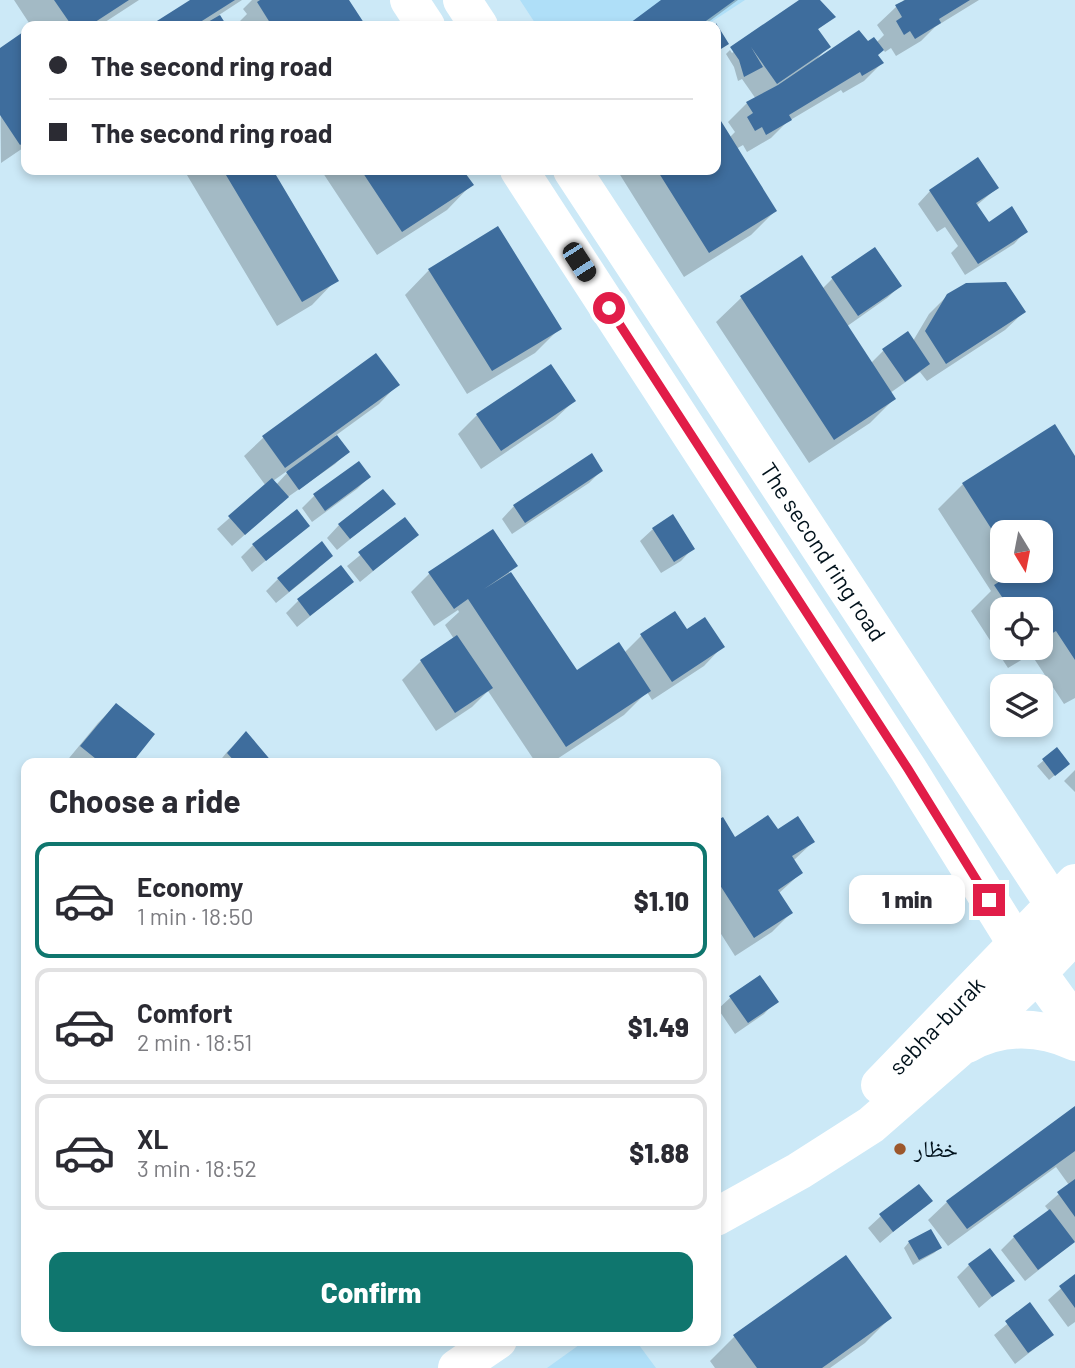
<!DOCTYPE html>
<html lang="en">
<head>
<meta charset="utf-8">
<style>
  :root { --surface:#fff; --page:#f7f7f7; --text:#2b2b33; --muted:#7c7c81; --line:#e1e1e2; --accent:#0f766e }
  body { margin:0; font-family:Barlow,"Noto Naskh Arabic",sans-serif; background:var(--page); color:var(--text); height:100vh; display:flex; flex-direction:column; font-size:26px; white-space:nowrap }
  * { box-sizing:border-box; margin:0 }
  p { font-size:23px; color:var(--muted) }
  .icon { flex:none; width:38px; height:38px; fill:none; stroke:currentColor; stroke-width:2; stroke-linecap:round; stroke-linejoin:round }
  .map { position:relative; flex:1; overflow:hidden }
  .sheet { position:absolute; left:21px; top:758px; width:700px; height:588px; display:flex; flex-direction:column; background:var(--surface); border-radius:14px; box-shadow:0 4px 10px #0003 }
  .sheet>* { flex:none }
  .hud { position:absolute; left:21px; top:21px; width:700px; height:154px; border-radius:14px; box-shadow:0 4px 10px #0003; display:grid; align-content:center; height:154px; padding:0 28px; background:var(--surface) }
  .needle { width:46px; rotate:170deg }
  .controls { position:absolute; left:990px; top:520px; display:grid; gap:14px }
  .controls a { display:grid; place-items:center; width:63px; height:63px; border-radius:14px; background:var(--surface); box-shadow:0 4px 10px #0003; font-size:35px }
  .end { position:absolute; width:32px; height:32px; margin:-16px; border:9px solid #e11d48; background:#fff; box-shadow:0 0 0 4px #fff }
  .from { border-radius:50% }
  .bubble { position:absolute; height:49px; border-radius:14px; background:var(--surface); box-shadow:0 4px 10px #0003; font-size:23px; font-weight:800; line-height:49px; text-align:center }
  .car { position:absolute; width:21px; height:42px; margin:-21px -10px; border-radius:9px; box-shadow:0 0 5px 2px #0007; background:linear-gradient(#222 24%,#8ab4d8 0 40%,#222 0 76%,#8ab4d8 0 86%,#222 0) }
  .hud b { display:flex; align-items:center; gap:24px; height:66px; font-size:26px }
  .hud b+b { border-top:2px solid var(--line) }
  .hud i { width:18px; height:18px; background:var(--text) }
  ul { padding:0; list-style:none }
  li { display:flex; align-items:center; gap:21px; height:116px; margin:0 14px 10px; padding:0 14px; border:4px solid var(--line); border-radius:14px }
  li div { flex:1 }
  li b { display:block; font-size:26px }
  li em { font-style:normal; font-weight:800 }
  li.current { border-color:var(--accent) }
  li>.icon { width:63px; height:63px; stroke-width:1.5 }
  h2 { padding:0 28px; font-size:32px; line-height:84px }
  .action { display:flex; gap:14px; margin-top:auto; padding:14px 28px }
  .action a { flex:1; height:80px; border-radius:14px; background:var(--accent); color:#fff; font-size:28px; font-weight:800; line-height:80px; text-align:center }
  .map>svg:first-child { display:block }
</style>
</head>
<body>
<div class="map">
<svg width="1075" height="1368" viewBox="0 0 1075 1368">
  <rect width="100%" height="100%" fill="#cce9f7"/>
  <!-- built -->
  <path fill="#afdff8" d="M520,0h225l-40,26h-168z
    M586,1340l50,1 20,27h-109z"/>
  <!-- shadow -->
  <path fill="#0003" fill-rule="evenodd" d="M14,0h125l-40,26h-68z
    M193,0h49l-23,15 6,11h-73z
    M252,0h95l17,26h-129l12,-12 -4,-5z
    M664,0h74l-35,26h-74z
    M803,0h15l16,17 -17,13 11,17 -11,12 59,-16 8,-8 -7,-10 19,-18 9,-5 -2,-2h76l-44,27 -14,14 -25,15 -5,-8 -6,4 -2,-3 -7,6 6,8 -18,18 -21,12 -2,-3 -54,32 -16,16 -24,14 -4,-7 -7,4 39,62 -24,24 -67,42 -67,-107h99v-53l13,21 6,-6 -7,-10 19,-19 9,-4 -14,-20 -4,2 -4,-14 -8,-13 4,-4 2,3z
    M26,32v114l-25,17 -1,-113z
    M184,170h87l65,110 -24,25 -35,21z
    M321,170h140l10,15 -24,25 -70,45z
    M997,188l-21,18 10,15 40,10 -12,13 -49,31 -14,-22 7,-7 -13,-19 -8,5 -19,-28 12,-13z
    M874,250l26,36 -13,12 -41,29 25,36 12,-12 30,-10 16,-27 19,-19 76,17 -19,18 -78,51 -7,-9 -30,21 4,6 -24,24 -61,40 -93,-141 25,-24 60,-40 21,31 10,-10z
    M429,270l130,59 -24,24 -68,41 -62,-99z
    M376,355l21,30 -18,19 -44,32 12,16 -12,12 -50,35 -53,47 -15,-17 49,-43 -22,-30 19,-18zM287,471l1,1 -12,13 -3,-4z
    M574,401l-19,18 -74,50 -23,-35 19,-19z
    M1054,426l21,33v239l-11,6 -33,-50 -23,14 -37,-57 20,-20 -53,-82 25,-25zM1003,532h38v38h-38zM1003,609h38v39h-38z
    M601,471l-12,12 -77,51 -10,-15 12,-13z
    M369,477l-12,12 -45,33 -10,-14 12,-12z
    M393,504l-56,46 -10,-12 12,-13z
    M672,516l21,32 -12,13 -20,12 -21,-32 13,-12z
    M404,519l13,16 -57,47 -13,-16z
    M308,526l-56,46 -11,-15 12,-12z
    M319,568l-43,35 -10,-12 12,-12z
    M509,572l67,101 48,-20 17,-17 34,-22 12,17 35,16 -18,19 -52,34 -5,-8 -23,23 -73,48h-15l-48,-72 -16,16 -36,24 -34,-51 19,-19 33,-22 -9,-14 14,-13 -1,-2 -24,16 -23,-34 19,-19z
    M352,582l-55,45 -11,-14 12,-12z
    M116,705l14,58h-65l33,-40z
    M246,734l24,29h-52l9,-11z
    M1056,750l6,19 -13,11 -12,-14z
    M1075,770v22l-11,-11z
    M722,819l13,20 42,-7 36,10 -20,19 8,12 -23,21 13,19 -19,19 -37,24 -19,-30v-103z
    M731,997l45,4 -12,13 -29,20 -17,-25z
    M1075,1108v133l-50,40 -24,-31 13,-13 35,-26 -4,-5 24,-21 -13,-18 -108,79 -20,-26 19,-18z
    M930,1201l-50,42 -12,-15 13,-12z
    M909,1242l31,6 -6,5 -21,12 -9,-17z
    M845,1257l45,61 -25,25 -35,25h-115l-5,-7 24,-24z
    M969,1265l43,15 -33,28 -22,-31z
    M1075,1276v46l-7,5 -20,-27z
    M1030,1305l22,30 -37,29 -21,-29z"/>
  <!-- building -->
  <path fill="#3e6d9d" d="M54,0h75l-40,26h-17z
    M190,0h45l-41,26h-45z
    M260,0h89l17,26h-94l-15,-24z
    M661,0h74l-36,26h-73z
    M799,0h21l16,17 -18,12 13,18 -54,37 -26,-37 12,20 -19,10 -5,-17 -9,-13z
    M905,0h65l-31,19 2,4 -26,16 -5,-8 -6,4 -8,-14 6,-4 -7,-12z
    M220,15l7,11h-26z
    M716,23l13,21 -13,8z
    M26,30v111l-6,4 -20,-30v-67z
    M859,30l9,11 6,-4 10,13 -6,5 6,8 -22,13 -2,-4 -71,43 3,5 -26,15 -4,-8 -7,4 -8,-14 6,-4 -7,-11 32,-17z
    M716,113l61,98 -68,42 -52,-83h59z
    M978,157l21,31 -23,15 13,19 23,-16 16,26 -50,32 -49,-74z
    M223,170h50l66,111 -37,21z
    M361,170h102l11,15 -72,47z
    M498,226l64,103 -70,42 -64,-102z
    M875,247l27,39 -44,30 -27,-39z
    M802,255l94,144 -62,41 -94,-144z
    M1006,282l20,30 -80,52 -21,-33 22,-37 19,-11z
    M908,331l22,33 -25,18 -23,-33z
    M376,353l24,32 -115,83 -23,-32z
    M551,364l25,37 -75,50 -25,-37z
    M1055,424l20,32v204l-19,-29 -15,9v-31h-31l-16,-24 24,-15h23v-38h-38v15l-41,-64z
    M337,435l13,17 -51,38 -13,-18z
    M592,453l11,18 -78,52 -12,-18z
    M359,461l12,16 -46,34 -12,-17z
    M272,478l17,19 -44,38 -17,-19z
    M383,489l13,15 -46,35 -12,-15z
    M297,509l13,17 -44,35 -14,-17z
    M673,514l22,35 -21,13 -22,-34z
    M405,517l14,18 -46,36 -15,-19z
    M493,529l25,37 -34,23 27,-17 66,98 42,-28 32,49 -85,56 -98,-148 -14,10 -26,-37z
    M322,541l11,15 -44,36 -12,-14z
    M341,565l13,17 -44,34 -13,-17z
    M675,611l12,18 18,-12 20,30 -53,35 -32,-48z
    M457,635l36,53 -38,25 -35,-53z
    M116,703l39,31 -23,29h-31l-21,-17z
    M246,731l27,32h-37l-9,-10z
    M1057,747l13,17 -15,12 -13,-17z
    M768,815l10,14 20,-13 17,26 -23,14 11,17 -25,17 15,23 -39,25 -38,-59v-58l7,-4 12,20z
    M760,975l19,27 -31,21 -19,-27z
    M1075,1106v45l-108,78 -21,-28z
    M1075,1179v38l-18,-25z
    M919,1184l14,17 -40,31 -14,-18z
    M1050,1209l25,33 -37,28 -25,-34z
    M931,1229l11,19 -23,12 -11,-19z
    M990,1248l25,33 -23,16 -24,-33z
    M846,1255l46,63 -70,50h-65l-24,-33z
    M1075,1274v34l-16,-22z
    M1030,1302l24,33 -26,18 -23,-32z"/>
  <g fill="none" stroke-linecap="round" stroke-linejoin="round">
    <!-- primary -->
    <path stroke="#fff" stroke-width="38" d="M1020,948l55,76"/>
    <!-- highway -->
    <g stroke="#fff" stroke-width="38">
      <path d="M409,0l17,26"/>
      <path d="M462,0l17,26"/>
      <path d="M519,170l389,599 108,174"/>
      <path id="s1" d="M572,170l502,765"/>
      <path d="M967,1044c33,-19 73,-19 108,-2"/>
      <path id="s2" d="M880,1085l195,-202"/>
      <path d="M716,1217l83,-46 72,-46 85,-74 81,-77 38,-40"/>
      <path d="M457,1368l41,-28"/>
    </g>
  </g>
  <g fill="none" stroke-linecap="round" stroke-linejoin="round">
    <!-- route -->
    <path stroke="#e11d48" stroke-width="9" d="M609,308l299,461 81,131"/>
  </g>
  <!-- markers -->
  <circle fill="#9c572c" stroke="#cce9f7" stroke-width="2.5" cx="900" cy="1149" r="7"/>
  <g text-anchor="middle" stroke-width="5" stroke-linejoin="round" paint-order="stroke">
    <!-- street labels -->
    <g font-size="23" fill="#00111b" stroke="#cce9f7">
      <text dy="8" stroke="none"><textPath href="#s1" startOffset="457">The second ring road</textPath></text>
      <text dy="8" stroke="none"><textPath href="#s2" startOffset="82">sebha-burak</textPath></text>
    </g>
    <!-- poi labels -->
    <g font-size="23" fill="#00111b" stroke="#cce9f7" text-anchor="start">
      <text x="914" y="1157">خظار</text>
    </g>
  </g>
</svg>
<div class="controls">
<a><svg class="needle" viewBox="-14 -14 28 28"><path d="M0-13l5 13h-10z" fill="#e53935"/><path d="M0 13l5-13h-10z" fill="#7c7c81"/></svg></a>
<a><svg class="icon" aria-label="locate" viewBox="0 0 24 24"><circle cx="12" cy="12" r="6"/><path d="M12 2v4M12 18v4M2 12h4M18 12h4"/></svg></a>
<a><svg class="icon" aria-label="layers" viewBox="0 0 24 24"><path d="M12 4l9 5-9 5-9-5zM3 14l9 5 9-5"/></svg></a>
</div>
<i class="end from" style="left:609px;top:308px"></i>
<i class="end" style="left:989px;top:900px"></i>
<div class="bubble" style="left:849px;top:875px;width:116px">1 min</div>
<i class="car" style="left:579px;top:262px;rotate:147deg"></i>
<div class="hud">
<b><i class="from"></i>The second ring road</b>
<b><i></i>The second ring road</b>
</div>
<section class="sheet">
<h2>Choose a ride</h2>
<ul>
<li class="current"><svg class="icon" aria-label="car" viewBox="0 0 24 24"><path d="M5 17H2v-5l4-1 3-4h7l3 4 3 1v5h-3M9 17h6M6 11h13"/><circle cx="7" cy="17" r="2"/><circle cx="17" cy="17" r="2"/></svg><div><b>Economy</b><p>1 min · 18:50</p></div><em>$1.10</em></li>
<li><svg class="icon" aria-label="car" viewBox="0 0 24 24"><path d="M5 17H2v-5l4-1 3-4h7l3 4 3 1v5h-3M9 17h6M6 11h13"/><circle cx="7" cy="17" r="2"/><circle cx="17" cy="17" r="2"/></svg><div><b>Comfort</b><p>2 min · 18:51</p></div><em>$1.49</em></li>
<li><svg class="icon" aria-label="car" viewBox="0 0 24 24"><path d="M5 17H2v-5l4-1 3-4h7l3 4 3 1v5h-3M9 17h6M6 11h13"/><circle cx="7" cy="17" r="2"/><circle cx="17" cy="17" r="2"/></svg><div><b>XL</b><p>3 min · 18:52</p></div><em>$1.88</em></li>
</ul>
<div class="action"><a>Confirm</a></div>
</section>
</div>
</body>
</html>
